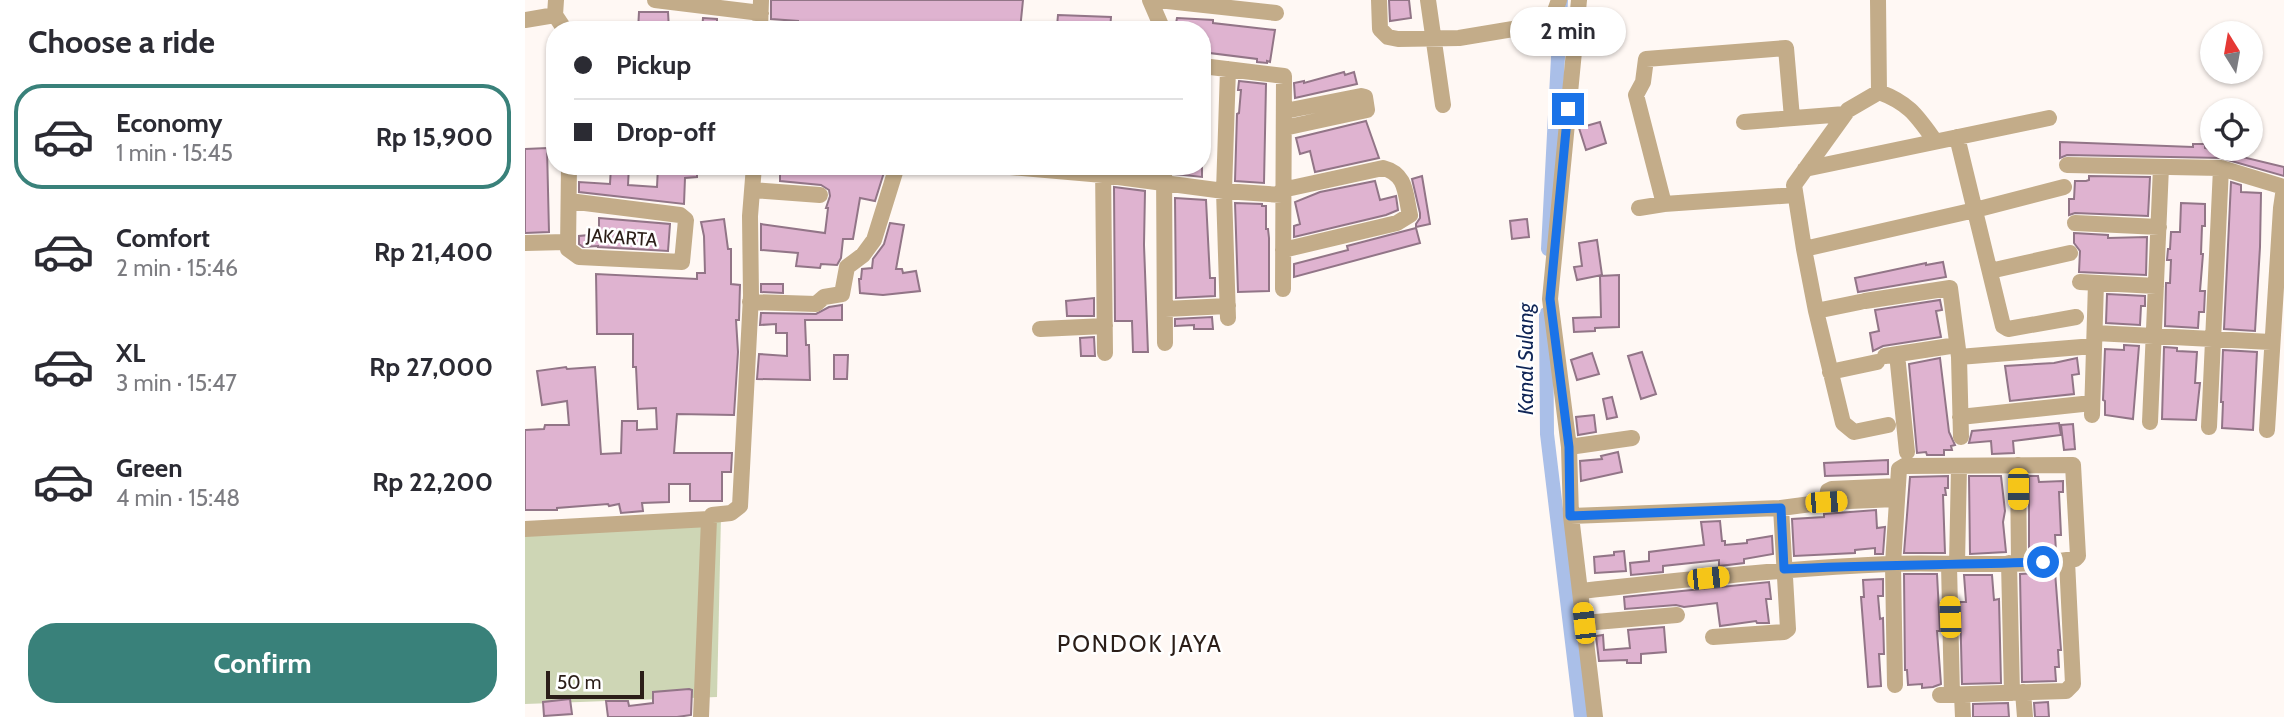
<!DOCTYPE html>
<html lang="en">
<head>
<meta charset="utf-8">
<style>
  :root { --surface:#fff; --page:#f7f7f7; --text:#2b2b33; --muted:#7c7c81; --line:#e1e1e2; --accent:#39817a }
  body { margin:0; font-family:Cabin,sans-serif; background:var(--page); color:var(--text); height:100vh; display:flex; flex-direction:column; font-size:26px; white-space:nowrap }
  * { box-sizing:border-box; margin:0 }
  p { font-size:23px; color:var(--muted) }
  .icon { flex:none; width:38px; height:38px; fill:none; stroke:currentColor; stroke-width:2; stroke-linecap:round; stroke-linejoin:round }
  .map { position:relative; flex:1; overflow:hidden }
  .panel { display:flex; flex-direction:column; background:var(--surface); width:525px }
  .panel>* { flex:none }
  .banner { position:absolute; left:21px; top:21px; width:665px; height:154px; border-radius:28px; box-shadow:0 2px 5px #0004; display:grid; align-content:center; height:154px; padding:0 28px; background:var(--surface) }
  .needle { width:46px; rotate:349deg }
  .controls { position:absolute; left:1675px; top:21px; display:grid; gap:14px }
  .controls a { display:grid; place-items:center; width:63px; height:63px; border-radius:50%; background:var(--surface); box-shadow:0 2px 5px #0004; font-size:35px }
  .scale { position:absolute; left:21px; bottom:18px; width:98px; box-sizing:border-box; padding-left:7px; border:4px solid #2b1e18; border-top:0; font-size:19px; line-height:24px; white-space:nowrap; color:#2b1e18; -webkit-text-stroke:5px #fff; paint-order:stroke }
  .end { position:absolute; width:32px; height:32px; margin:-16px; border:9px solid #1a73e8; background:#fff; box-shadow:0 0 0 4px #fff }
  .from { border-radius:50% }
  .bubble { position:absolute; height:49px; border-radius:24px; background:var(--surface); box-shadow:0 2px 5px #0004; font-size:23px; font-weight:700; line-height:49px; text-align:center }
  .car { position:absolute; width:21px; height:42px; margin:-21px -10px; border-radius:9px; box-shadow:0 0 5px 2px #0007; background:linear-gradient(#f5c518 24%,#345 0 40%,#f5c518 0 76%,#345 0 86%,#f5c518 0) }
  .banner b { display:flex; align-items:center; gap:24px; height:66px; font-size:26px }
  .banner b+b { border-top:2px solid var(--line) }
  .banner i { width:18px; height:18px; background:var(--text) }
  ul { padding:0; list-style:none }
  li { display:flex; align-items:center; gap:21px; height:105px; margin:0 14px 10px; padding:0 14px; border:4px solid transparent; border-radius:28px }
  li div { flex:1 }
  li b { display:block; font-size:26px }
  li em { font-style:normal; font-weight:700 }
  li.active { border-color:var(--accent) }
  li>.icon { width:63px; height:63px; stroke-width:1.5 }
  h2 { padding:0 28px; font-size:32px; line-height:84px }
  .action { display:flex; gap:14px; margin-top:auto; padding:14px 28px }
  .action a { flex:1; height:80px; border-radius:28px; background:var(--accent); color:#fff; font-size:28px; font-weight:700; line-height:80px; text-align:center }
  main { display:flex; flex:1; min-height:0 }
  .map>svg:first-child { display:block }
</style>
</head>
<body>
<main>
<section class="panel">
<h2>Choose a ride</h2>
<ul>
<li class="active"><svg class="icon" aria-label="car" viewBox="0 0 24 24"><path d="M5 17H2v-5l4-1 3-4h7l3 4 3 1v5h-3M9 17h6M6 11h13"/><circle cx="7" cy="17" r="2"/><circle cx="17" cy="17" r="2"/></svg><div><b>Economy</b><p>1 min · 15:45</p></div><em>Rp 15,900</em></li>
<li><svg class="icon" aria-label="car" viewBox="0 0 24 24"><path d="M5 17H2v-5l4-1 3-4h7l3 4 3 1v5h-3M9 17h6M6 11h13"/><circle cx="7" cy="17" r="2"/><circle cx="17" cy="17" r="2"/></svg><div><b>Comfort</b><p>2 min · 15:46</p></div><em>Rp 21,400</em></li>
<li><svg class="icon" aria-label="car" viewBox="0 0 24 24"><path d="M5 17H2v-5l4-1 3-4h7l3 4 3 1v5h-3M9 17h6M6 11h13"/><circle cx="7" cy="17" r="2"/><circle cx="17" cy="17" r="2"/></svg><div><b>XL</b><p>3 min · 15:47</p></div><em>Rp 27,000</em></li>
<li><svg class="icon" aria-label="car" viewBox="0 0 24 24"><path d="M5 17H2v-5l4-1 3-4h7l3 4 3 1v5h-3M9 17h6M6 11h13"/><circle cx="7" cy="17" r="2"/><circle cx="17" cy="17" r="2"/></svg><div><b>Green</b><p>4 min · 15:48</p></div><em>Rp 22,200</em></li>
</ul>
<div class="action"><a>Confirm</a></div>
</section>
<div class="map">
<svg width="1759" height="717" viewBox="0 0 1759 717">
  <rect width="100%" height="100%" fill="#fff8f4"/>
  <!-- green -->
  <path fill="#ced6b5" d="M196,516l-4,181 -192,7v-181z"/>
  <g fill="none" stroke-linecap="round" stroke-linejoin="round">
    <!-- canal -->
    <path stroke="#aabfe8" stroke-width="14" d="M1023,249l13,-249
      M1021,314l1,120 34,283"/>
  </g>
  <!-- building -->
  <path fill="#dfb3d0" stroke="#927587" stroke-width="2" d="M246,0h252l-3,30h-94v-5l-51,-1v5l-40,1v-7h-20l-1,7h-16v-9l-27,-2z
    M864,0h20l2,18 -21,3z
    M114,12h29l1,18h-31z
    M533,15l53,2 -1,13 -53,-4z
    M178,18l14,1v11h-15z
    M652,18l36,2v3l62,7 -5,32 -3,-1v2l-10,-1v-3l-55,-7v-22l-27,-2z
    M819,72l1,3 9,-3 3,12 -62,14 -1,-15 10,-2v2z
    M714,81l27,3 -2,99 -29,-2 2,-67 2,-1 2,-23h-3z
    M841,121l13,37 -64,14 -5,-21 -10,3 -4,-16z
    M1075,122l6,21 -20,7 -7,-22z
    M1535,142l133,5v-3h12v4l79,19v9l-63,-18 -154,-3 -7,3z
    M22,148l2,84 -24,1v-84z
    M86,166h18l-1,19 29,2 1,-21h39v11l-12,1 -1,26 -105,-12v-10l31,2z
    M307,166h27l15,4 1,-4h11l-11,35 -15,-3 -7,41h-10l-2,19 -4,7 -16,-1 -1,4 -24,-2 2,-13 -37,-3v-26l64,9 3,-25h-2l4,-12 -1,-6 -8,-5 -41,-4v-12l19,1v-3l33,2z
    M649,166h28v11l-27,-3z
    M897,176l8,48 -14,3v-3l4,-6v-5l-8,-34z
    M1564,176l61,1 -2,39 -73,-3 -6,2v-16h5l1,-18h11l3,-1z
    M850,181l5,19 16,-4 2,14 -12,5 -92,22v-11l6,-2 -5,-22 25,-10z
    M1706,182l10,3v7l20,1 -1,54 -5,84 -31,-2z
    M589,187l31,4 -1,54 4,107h-15l-1,-31h-17z
    M650,198l31,2 4,78h5v18l-39,2z
    M710,203l27,1v2h4v23h2l1,9v53l-31,1z
    M1656,203l24,1v22h-3l-1,28h2l-3,37h5l-1,21h-5l-1,16 -33,-2 1,-43h4l1,-23h-4l1,-11h2l1,-17h9z
    M74,218l71,6 -2,27 -70,-4v-1l-15,1 -4,-3v-8l20,-2z
    M199,219l4,30h3v35l9,1 -1,35h-3l2,32 -4,63 -57,-1 -3,39h58l-1,19h-9v29h-32v-17h-21v18l-27,1 1,8 -22,2 -2,-9 -10,2 -1,-2 -51,4v2h-32v-80l19,-1 1,-4h24l-2,-24 -25,4 -5,-34 29,-4 1,2 28,-2 6,87 20,-1 1,-32h15v9l20,-1 -1,-21 -18,1 -2,-42h-3v-33h-36l-1,-60 101,5v-6h8l-1,-37 -3,-14z
    M1002,219l2,18 -17,2 -2,-18z
    M365,223l14,2 -8,44h6l1,4 13,-2 4,20 -37,4 -23,-2 -1,-14h2l1,-10 10,-1 1,-9 11,-15z
    M891,228l4,15 -126,34v-13l54,-14 -1,-4z
    M1549,233l34,2v3l39,-1 -1,38 -67,-3 1,-21 -6,-8z
    M1072,240l5,35 -25,5 -3,-13 8,-1 -3,-23z
    M1418,262l3,15 -88,15 -3,-14 71,-15v2z
    M1094,275v52l-24,1v3l-21,1 -1,-14 28,-1 -1,-41z
    M236,284h22v9l-22,-1z
    M1582,294l38,2v10h-4l-1,19 -34,-2z
    M569,298v18h-27l-1,-15z
    M1415,300l2,10 -6,1 5,26 -58,9 -10,5 -3,-18 9,-2 -4,-21z
    M317,305v15h-37l1,25h3l1,35 -53,-1 2,-25 28,2v-23h-11v-9l-16,1 1,-12 55,1 13,-7z
    M687,317l1,12h-19v-4l-19,1v-7z
    M569,337l1,19h-14l-1,-18z
    M1599,345l15,1 -6,73 -28,-4v-14l-2,-1 2,-51 19,1z
    M1639,347l13,1v3l20,1 -2,31h5l-4,37 -34,-1z
    M1698,350l34,2 -4,78 -31,-2 1,-26h-2z
    M1117,352l14,42 -15,5 -13,-43z
    M1067,353l7,21 -22,6 -6,-20z
    M309,355h14l-1,24h-13z
    M1415,358l9,74 6,13 -4,1 1,4h-8v5h-17l-1,-3 -9,1 -8,-89z
    M1552,358l2,16 -7,1 2,19 -64,7 -5,-35 49,-3z
    M1087,397l5,20 -10,2 -4,-20z
    M1069,415l2,17 -18,3 -2,-18z
    M1534,423l2,12 -48,6 1,12 -22,1 -1,-13 -22,2 3,-12z
    M1548,424l2,25 -11,1 -3,-25z
    M1093,452l4,20 -41,9 -1,-20 22,-2 -1,-3z
    M1363,460v14l-63,2 -1,-13z
    M1423,476v12h-3l1,7h-3l2,58h-41l6,-76z
    M1444,476h32l4,35 -2,11 3,30 -36,2z
    M1504,476h9l1,6 24,-1v11h-4l2,43h-6l1,16 -27,2z
    M1351,510l1,18 8,-1 -2,27h-8v-6l-20,2v3l-61,3 -2,-37 32,-2v-3z
    M1195,521l2,20h3v4l22,-2v-3l25,-4 1,18 -29,5v4l-25,3v-6l-56,6v6l-32,3 -1,-12 19,-2v-9l55,-7 -3,-23z
    M1099,551l2,20 -31,2 -1,-16 20,-2v-3z
    M1530,572l6,78h-3l1,17h-4l1,14 -34,1 -2,-108z
    M1379,574h33l3,57h-3l4,53 -8,3 -11,1v-4l-14,1 -1,-15h-2z
    M1439,575h28l2,25 5,-1 2,84 -39,1 -2,-82h6z
    M1358,579v17h-5l2,23 3,-1 1,36h-5l2,32 -13,1 -7,-90h3l-1,-17z
    M1244,582l2,17h-5l3,24h-12l-1,-2 -36,5 -3,-23 -33,4 -8,-2 -51,4 -1,-12z
    M1139,627l2,25 -25,2v9h-14v-3l-28,1 -3,-25 7,-1 1,15 26,-2 -2,-18z
    M164,689l3,1 -1,25 -14,2h-69l-2,-16h22l1,5 24,-3v-11z
    M45,699l2,15 -28,2 -1,-14z
    M1523,702l1,15h-14l-1,-14z
    M1483,703l1,14h-36v-13z"/>
  <g fill="none" stroke-linecap="round" stroke-linejoin="round">
    <!-- street -->
    <path stroke="#c3ac89" stroke-width="16" d="M31,0l-1,15 10,15
      M130,0l106,13
      M625,0l13,30
      M633,0l118,13
      M854,0l1,29 8,8 10,2 61,-1 54,-9 34,-10 8,-8 4,-11
      M903,0l15,105
      M1054,0l-29,299 19,148 2,69 24,201
      M1353,0l1,92
      M0,20l30,-5
      M235,30l1,-30
      M677,66l82,10 -1,213
      M703,69l-4,122 4,127
      M1219,122l101,-8
      M759,128l83,-18 -2,-13 -4,-1 -76,15
      M1432,137l46,189 5,3 68,-12
      M1542,165l154,3 63,19
      M44,166l-1,83 11,8 103,5 4,-42 -6,-5 -111,-14
      M474,166l104,9 121,16 58,4
      M578,166l2,187
      M639,166l1,177
      M1280,169l244,-51
      M228,190l67,5
      M757,190l101,-22c24,6 22,26 27,47l-13,8 -114,27
      M1139,204l-28,-109 7,-13 3,-23 140,-11 6,70
      M1114,208l25,-4 131,-9
      M1550,223l84,4
      M0,243l41,-1
      M1279,249l171,-39 89,-23
      M1465,271l80,-18
      M1555,282l76,4
      M1340,301l85,-13 9,69 2,80
      M225,302l66,2 8,-7 18,-3 5,-27 16,-12 11,-15 23,-74
      M640,309l63,-3
      M1291,311l44,-9
      M515,329l65,-3
      M1570,333l176,9
      M1372,354l10,98
      M1360,356l72,-11
      M1434,357l135,-11
      M1305,372l47,-10
      M1567,415l4,-132
      M1435,417l132,-14
      M1625,422l11,-255
      M1363,425l-34,7 -11,-9 -27,-112 -12,-62 -10,-64 54,-75 31,-18c30,11 38,24 56,49
      M1684,427l12,-259
      M1742,430l14,-222 3,-20
      M1044,447l63,-9
      M1493,465l1,98
      M1301,502l2,-11 4,-2 66,-3
      M1046,516l210,-8 45,-6 70,-3
      M0,529l184,-10
      M1484,563l3,130
      M1432,564l2,-97
      M1424,565l3,130
      M1056,591c103,-11 205,-23 308,-27 62,-2 125,4 186,-5l3,-3 -5,-91 -169,1 -5,3 -6,95 2,121
      M1059,623l93,-8
      M1188,637l71,-5 4,-3 -7,-121
      M1498,692l2,25
      M1415,695l126,-4 7,-7 -6,-123
      M1437,695l1,22
      M176,717l8,-198 3,-4 19,-2 9,-7 11,-210 -1,-80 4,-50"/>
  </g>
  <g fill="none" stroke-linecap="round" stroke-linejoin="round">
    <!-- route -->
    <path stroke="#1a73e8" stroke-width="9" d="M1043,109l-18,190 19,148 1,69 211,-8 3,61c86,-4 172,-4 259,-7"/>
  </g>
  <g text-anchor="middle" stroke-width="5" stroke-linejoin="round" paint-order="stroke">
    <!-- street labels -->
    <g font-size="19" fill="#2b1e18" stroke="#fff">
      <text transform="translate(97 237) rotate(4)" y="7">JAKARTA</text>
    </g>
    <!-- water labels -->
    <g font-size="21" font-style="italic" fill="#0f2556" stroke="#fff">
      <text transform="translate(1001 359) rotate(-90)" y="7">Kanal Sulang</text>
    </g>
    <!-- quarter labels -->
    <g font-size="23" letter-spacing="2" fill="#2b1e18" stroke="#fff">
      <text x="615" y="652">PONDOK JAYA</text>
    </g>
  </g>
</svg>
<div class="controls">
<a><svg class="needle" viewBox="-14 -14 28 28"><path d="M0-13l5 13h-10z" fill="#e53935"/><path d="M0 13l5-13h-10z" fill="#7c7c81"/></svg></a>
<a><svg class="icon" aria-label="locate" viewBox="0 0 24 24"><circle cx="12" cy="12" r="6"/><path d="M12 2v4M12 18v4M2 12h4M18 12h4"/></svg></a>
</div>
<div class="scale">50 m</div>
<i class="end from" style="left:1518px;top:562px"></i>
<i class="end" style="left:1043px;top:109px"></i>
<div class="bubble" style="left:985px;top:7px;width:116px">2 min</div>
<i class="car" style="left:1493px;top:489px;rotate:180deg"></i>
<i class="car" style="left:1301px;top:502px;rotate:87deg"></i>
<i class="car" style="left:1183px;top:578px;rotate:84deg"></i>
<i class="car" style="left:1425px;top:617px;rotate:358deg"></i>
<i class="car" style="left:1059px;top:623px;rotate:354deg"></i>
<div class="banner">
<b><i class="from"></i>Pickup</b>
<b><i></i>Drop-off</b>
</div>
</div>
</main>
</body>
</html>
